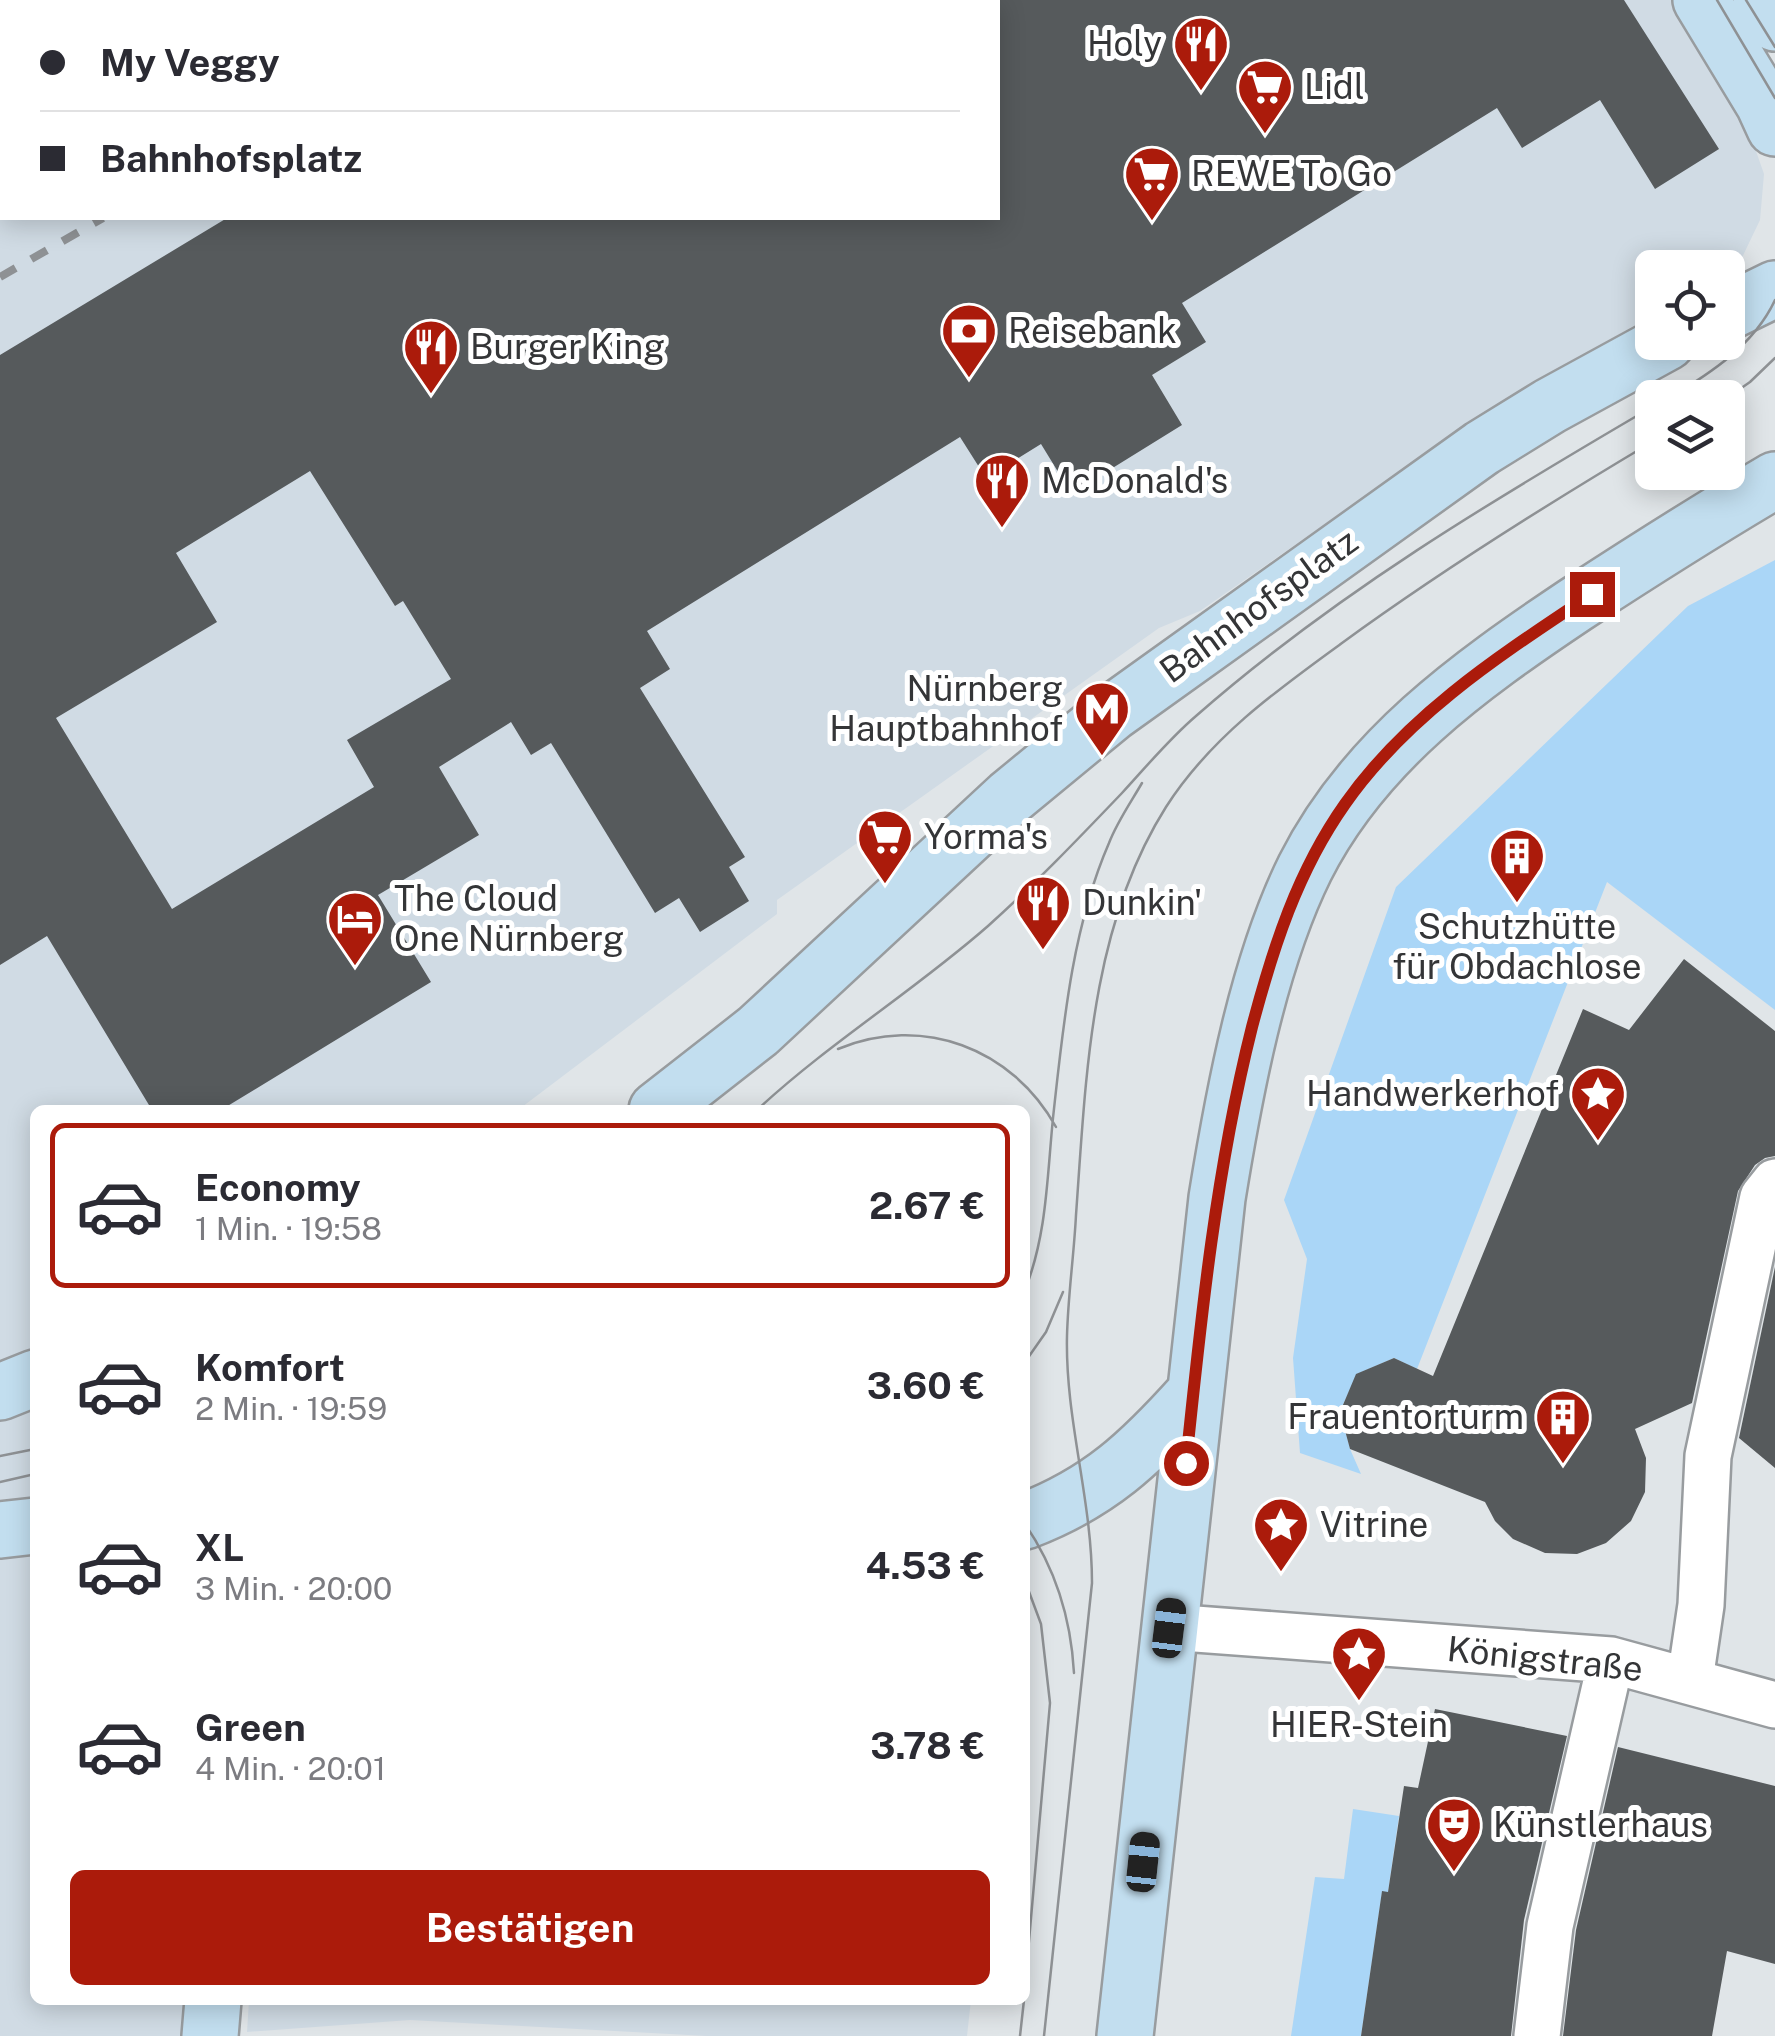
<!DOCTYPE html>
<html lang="de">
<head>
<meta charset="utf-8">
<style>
  :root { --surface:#fff; --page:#f2f2f3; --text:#2b2b33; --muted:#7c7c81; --line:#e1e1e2; --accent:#ab1b0b }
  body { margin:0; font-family:"Public Sans",sans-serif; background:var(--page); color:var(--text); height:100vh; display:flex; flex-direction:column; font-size:38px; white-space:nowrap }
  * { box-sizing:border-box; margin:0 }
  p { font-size:32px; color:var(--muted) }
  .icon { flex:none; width:55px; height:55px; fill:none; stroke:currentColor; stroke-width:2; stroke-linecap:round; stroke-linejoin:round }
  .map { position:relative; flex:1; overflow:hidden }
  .side { position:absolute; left:30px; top:1105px; width:1000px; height:900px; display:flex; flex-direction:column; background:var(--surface); border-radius:15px; box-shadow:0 5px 25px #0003 }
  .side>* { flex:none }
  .top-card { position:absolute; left:0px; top:0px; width:1000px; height:220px; box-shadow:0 5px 25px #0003; display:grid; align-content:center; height:220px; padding:0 40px; background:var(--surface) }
  .tools { position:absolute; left:1635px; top:250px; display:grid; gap:20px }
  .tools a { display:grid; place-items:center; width:110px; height:110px; border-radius:15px; background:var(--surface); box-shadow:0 5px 25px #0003; font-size:50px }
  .end { position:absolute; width:45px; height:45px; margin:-22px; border:12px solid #ab1b0b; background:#fff; box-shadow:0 0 0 5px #fff }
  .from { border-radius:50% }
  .car { position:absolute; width:30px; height:60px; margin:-30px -15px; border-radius:12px; box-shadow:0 0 8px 2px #0007; background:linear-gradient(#222 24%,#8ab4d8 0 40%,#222 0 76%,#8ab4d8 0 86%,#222 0) }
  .top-card b { display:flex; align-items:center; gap:35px; height:95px; font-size:38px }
  .top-card b+b { border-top:2px solid var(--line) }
  .top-card i { width:25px; height:25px; background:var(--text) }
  ul { padding:18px 0 0; list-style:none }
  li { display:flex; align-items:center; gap:30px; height:165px; margin:0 20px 15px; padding:0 20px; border:5px solid transparent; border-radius:15px }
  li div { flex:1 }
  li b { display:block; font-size:38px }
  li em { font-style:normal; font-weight:700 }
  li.active { border-color:var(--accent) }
  li>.icon { width:90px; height:90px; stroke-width:1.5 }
  .action { display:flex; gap:20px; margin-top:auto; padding:20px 40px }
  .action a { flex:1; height:115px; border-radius:15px; background:var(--accent); color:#fff; font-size:40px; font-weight:700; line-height:115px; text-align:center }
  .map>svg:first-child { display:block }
</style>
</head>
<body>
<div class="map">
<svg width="1775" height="2036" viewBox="0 0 1775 2036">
  <rect width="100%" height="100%" fill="#e0e5e8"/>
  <!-- built -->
  <path fill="#d0dbe4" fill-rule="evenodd" d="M0,0h1672l69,108 23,66 -4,46 -23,48 -9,5v-5h-76v47l-167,98 -285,198 -41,17 -382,272v14l-259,196h-483v890h157l-4,36h-188zM2,2h996v216h-996z
    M249,2000h722l-4,36h-260l-297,-16 -163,12z"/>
  <!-- green -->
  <path fill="#aad6f7" d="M1775,560v450l-168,-128 -190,487 -23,-11 -37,16 -17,37 10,38 11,25 -61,-21 -7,-95 14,-99 -23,-59 112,-313 292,-281z
    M1353,1809l46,7 -11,76h-6l-21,144h-70l24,-159 29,2z"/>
  <!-- building -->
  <path fill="#565a5c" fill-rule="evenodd" d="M998,0h626l95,149 -64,40 -55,-89 -78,48 -25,-40 -315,195 24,39 -54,33 30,50 -92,57 -19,11 -30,-49 -55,34 -26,-41 -313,194 23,38 -30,19 105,169 -16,10 20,34 -49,31 -21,-34 -24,15 -104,-170 -20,12 -20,-33 -72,45 40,68 -101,60 53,87 -210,128h-69l-105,-174 -47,29v-610l227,-137h771zM310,471l85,135 8,-5 48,78 -104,61 27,47 -202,122 -116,-191 161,-96 -41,-69z
    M1684,959l91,72v125l-10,2 -10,7 -17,26 -46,212 -57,26 11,29 -1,34 -14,29 -25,22 -29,11 -32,-1 -32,-14 -18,-18 -10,-19 -135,-53 -10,-37 16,-38 38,-16 39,18 150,-367 46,21z
    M1775,1267v201l-36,-30z
    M1435,1709l132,27 -43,184 -13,116h-150l21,-145 6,1 16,-106 14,2z
    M1618,1747l157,39v178l-48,-13 -15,85h-149l13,-106z"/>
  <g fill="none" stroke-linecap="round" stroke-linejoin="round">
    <!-- street casing -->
    <g stroke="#989c9f" stroke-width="50">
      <path id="street" d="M1169,1627l442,33 164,45
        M1690,1680l11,-75 7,-149 55,-259 12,-15
        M1537,2036l13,-110 61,-266"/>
    </g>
    <!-- secondary casing -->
    <g stroke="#989c9f" stroke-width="60">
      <path id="secondary" d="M1701,0l63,104 11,24
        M1761,0l14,23
        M1728,312l47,-23
        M657,1110l101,-79 252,-234 102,-84 370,-265 68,-42 117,-64
        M0,1392l35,-14
        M1025,1521c74,-28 116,-68 168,-126
        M0,1530l35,-4
        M210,2036l3,-36
        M1125,2036l92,-838c17,-105 41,-235 88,-330 59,-117 164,-192 270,-263 66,-43 132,-85 200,-125"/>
    </g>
    <!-- street -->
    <use href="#street" stroke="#fff" stroke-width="45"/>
    <!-- secondary -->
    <use href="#secondary" stroke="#c2deef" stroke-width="55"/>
    <!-- tram -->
    <path stroke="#8e9194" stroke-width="2.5" d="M1717,0l58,98
      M1746,0l29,47
      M1669,398c42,-25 85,-53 106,-98
      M1727,398l23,-16 25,-24
      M838,1049c84,-35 174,-1 218,78
      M757,1110c72,-67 157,-119 231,-184 47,-42 91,-88 134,-133 24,-26 47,-54 74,-77 139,-122 297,-216 456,-309
      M1025,1290c22,-56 22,-112 28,-172 10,-91 19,-190 56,-275 8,-21 22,-41 33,-60
      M1025,1362l21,-30 17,-40
      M0,1456l35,-7
      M0,1482l35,-8
      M1025,1524c31,45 46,95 49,149
      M1025,1581l16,43 9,79 -25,283
      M1020,2036l4,-36
      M1044,2036l48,-453c0,-84 -27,-164 -25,-247 1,-41 7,-81 9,-121 10,-138 14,-288 90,-408 44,-69 111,-117 176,-164 100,-73 204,-138 310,-201"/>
    <!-- rail -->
    <path stroke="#8e9194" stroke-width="8" stroke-dasharray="18 18" stroke-linecap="butt" d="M297,2l4,-2
      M475,2l5,-2
      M0,185l2,-2
      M0,277l103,-59"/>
  </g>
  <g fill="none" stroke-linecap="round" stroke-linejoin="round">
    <!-- route -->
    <path stroke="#ab1b0b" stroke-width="12" d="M1186,1463c15,-146 30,-293 66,-436 21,-79 45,-155 93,-223 63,-90 157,-150 247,-210"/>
  </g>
  <!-- icons -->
  <defs>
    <g id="restaurant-pin" transform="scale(2.875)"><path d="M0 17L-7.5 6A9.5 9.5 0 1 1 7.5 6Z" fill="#ab1b0b" stroke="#fff"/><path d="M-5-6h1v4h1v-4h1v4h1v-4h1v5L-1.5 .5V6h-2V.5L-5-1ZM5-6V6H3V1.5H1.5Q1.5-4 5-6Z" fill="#fff"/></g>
    <g id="supermarket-pin" transform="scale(2.875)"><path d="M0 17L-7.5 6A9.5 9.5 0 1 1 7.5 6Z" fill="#ab1b0b" stroke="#fff"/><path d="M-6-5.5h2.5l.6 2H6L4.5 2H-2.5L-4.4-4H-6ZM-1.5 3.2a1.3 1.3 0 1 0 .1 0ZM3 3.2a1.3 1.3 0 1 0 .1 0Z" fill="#fff"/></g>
    <g id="bank-pin" transform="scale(2.875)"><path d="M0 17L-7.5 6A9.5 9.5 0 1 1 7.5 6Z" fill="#ab1b0b" stroke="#fff"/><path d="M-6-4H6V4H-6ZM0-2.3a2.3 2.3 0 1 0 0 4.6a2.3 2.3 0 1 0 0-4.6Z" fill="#fff"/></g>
    <g id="metro-pin" transform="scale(2.875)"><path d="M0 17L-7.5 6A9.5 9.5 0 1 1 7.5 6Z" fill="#ab1b0b" stroke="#fff"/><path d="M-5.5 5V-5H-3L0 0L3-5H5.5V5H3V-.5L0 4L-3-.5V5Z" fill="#fff"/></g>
    <g id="building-pin" transform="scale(2.875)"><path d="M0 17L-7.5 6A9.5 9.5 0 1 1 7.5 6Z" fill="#ab1b0b" stroke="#fff"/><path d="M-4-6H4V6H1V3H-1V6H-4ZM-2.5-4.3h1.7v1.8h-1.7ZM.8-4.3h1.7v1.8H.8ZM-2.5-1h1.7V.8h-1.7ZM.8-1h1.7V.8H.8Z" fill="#fff"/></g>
    <g id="hotel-pin" transform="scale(2.875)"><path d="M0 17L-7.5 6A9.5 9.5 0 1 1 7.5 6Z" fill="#ab1b0b" stroke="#fff"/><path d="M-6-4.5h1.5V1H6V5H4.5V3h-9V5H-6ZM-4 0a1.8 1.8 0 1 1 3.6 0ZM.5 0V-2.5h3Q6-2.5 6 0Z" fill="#fff"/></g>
    <g id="sight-pin" transform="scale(2.875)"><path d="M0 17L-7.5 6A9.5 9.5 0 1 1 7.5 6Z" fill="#ab1b0b" stroke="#fff"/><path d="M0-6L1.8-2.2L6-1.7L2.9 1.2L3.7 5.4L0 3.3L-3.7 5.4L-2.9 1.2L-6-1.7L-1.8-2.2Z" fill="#fff"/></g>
    <g id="theatre-pin" transform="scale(2.875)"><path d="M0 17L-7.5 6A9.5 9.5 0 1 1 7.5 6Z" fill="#ab1b0b" stroke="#fff"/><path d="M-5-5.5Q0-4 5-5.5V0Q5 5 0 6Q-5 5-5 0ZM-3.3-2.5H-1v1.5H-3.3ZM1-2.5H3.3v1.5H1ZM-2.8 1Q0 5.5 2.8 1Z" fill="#fff"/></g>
  </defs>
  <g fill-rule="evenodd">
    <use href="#restaurant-pin" x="1201" y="44"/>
    <use href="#supermarket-pin" x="1265" y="87"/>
    <use href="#supermarket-pin" x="1152" y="174"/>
    <use href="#bank-pin" x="969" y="331"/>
    <use href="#restaurant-pin" x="431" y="347"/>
    <use href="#restaurant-pin" x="1002" y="481"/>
    <use href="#metro-pin" x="1102" y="709"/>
    <use href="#supermarket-pin" x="885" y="837"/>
    <use href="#building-pin" x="1517" y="856"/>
    <use href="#restaurant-pin" x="1043" y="903"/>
    <use href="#hotel-pin" x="355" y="919"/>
    <use href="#sight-pin" x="1598" y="1094"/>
    <use href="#building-pin" x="1563" y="1417"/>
    <use href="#sight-pin" x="1281" y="1525"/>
    <use href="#sight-pin" x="1359" y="1654"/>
    <use href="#theatre-pin" x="1454" y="1825"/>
  </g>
  <g text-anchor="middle" stroke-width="10" stroke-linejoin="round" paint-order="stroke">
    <!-- poi labels -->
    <g font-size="35" fill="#343537" stroke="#fff" text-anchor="start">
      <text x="1162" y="56" text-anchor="end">Holy</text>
      <text x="1304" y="99">Lidl</text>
      <text x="1191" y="186">REWE To Go</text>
      <text x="1008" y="343">Reisebank</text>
      <text x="470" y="359">Burger King</text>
      <text x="1041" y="493">McDonald's</text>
      <text x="1063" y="701" text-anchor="end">Nürnberg<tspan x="1063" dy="40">Hauptbahnhof</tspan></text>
      <text x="924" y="849">Yorma's</text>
      <text x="394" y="911">The Cloud<tspan x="394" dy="40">One Nürnberg</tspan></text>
      <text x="1082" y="915">Dunkin'</text>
      <text x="1517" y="939" text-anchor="middle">Schutzhütte<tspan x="1517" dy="40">für Obdachlose</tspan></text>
      <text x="1559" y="1106" text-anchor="end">Handwerkerhof</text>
      <text x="1524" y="1429" text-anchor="end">Frauentorturm</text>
      <text x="1320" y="1537">Vitrine</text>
      <text x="1359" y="1737" text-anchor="middle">HIER-Stein</text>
      <text x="1493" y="1837">Künstlerhaus</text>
    </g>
    <!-- street labels -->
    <g font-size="35" fill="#343537" stroke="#fff">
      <text transform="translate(1259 606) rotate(-36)" y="12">Bahnhofsplatz</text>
      <text transform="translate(1545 1659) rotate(6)" y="12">Königstraße</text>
    </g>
  </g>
</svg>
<div class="tools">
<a><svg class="icon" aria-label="locate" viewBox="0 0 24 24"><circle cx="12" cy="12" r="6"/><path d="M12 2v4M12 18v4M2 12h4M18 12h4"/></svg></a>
<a><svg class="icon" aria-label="layers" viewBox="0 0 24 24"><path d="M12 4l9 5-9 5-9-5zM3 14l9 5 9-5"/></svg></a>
</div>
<i class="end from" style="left:1186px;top:1463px"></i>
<i class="end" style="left:1592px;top:594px"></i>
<i class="car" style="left:1169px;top:1628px;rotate:7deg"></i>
<i class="car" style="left:1143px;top:1862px;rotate:6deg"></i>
<div class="top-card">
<b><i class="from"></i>My Veggy</b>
<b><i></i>Bahnhofsplatz</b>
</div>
<section class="side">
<ul>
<li class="active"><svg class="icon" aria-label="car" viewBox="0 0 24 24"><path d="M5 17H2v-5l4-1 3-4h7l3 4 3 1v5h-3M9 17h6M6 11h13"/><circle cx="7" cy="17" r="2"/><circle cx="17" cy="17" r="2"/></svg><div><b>Economy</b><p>1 Min. · 19:58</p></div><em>2.67 €</em></li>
<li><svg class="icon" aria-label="car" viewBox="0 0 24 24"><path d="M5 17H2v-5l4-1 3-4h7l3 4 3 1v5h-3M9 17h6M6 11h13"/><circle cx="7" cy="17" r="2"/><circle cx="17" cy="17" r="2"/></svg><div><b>Komfort</b><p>2 Min. · 19:59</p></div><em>3.60 €</em></li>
<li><svg class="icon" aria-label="car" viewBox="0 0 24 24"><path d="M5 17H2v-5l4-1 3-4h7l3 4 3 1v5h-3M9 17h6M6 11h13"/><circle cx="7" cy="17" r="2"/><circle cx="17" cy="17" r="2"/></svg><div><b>XL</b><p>3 Min. · 20:00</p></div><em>4.53 €</em></li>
<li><svg class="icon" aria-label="car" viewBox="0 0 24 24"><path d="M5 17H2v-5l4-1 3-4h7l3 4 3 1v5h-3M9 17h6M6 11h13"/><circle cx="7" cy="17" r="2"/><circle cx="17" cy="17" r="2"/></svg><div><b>Green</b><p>4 Min. · 20:01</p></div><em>3.78 €</em></li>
</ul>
<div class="action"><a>Bestätigen</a></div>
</section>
</div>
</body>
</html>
